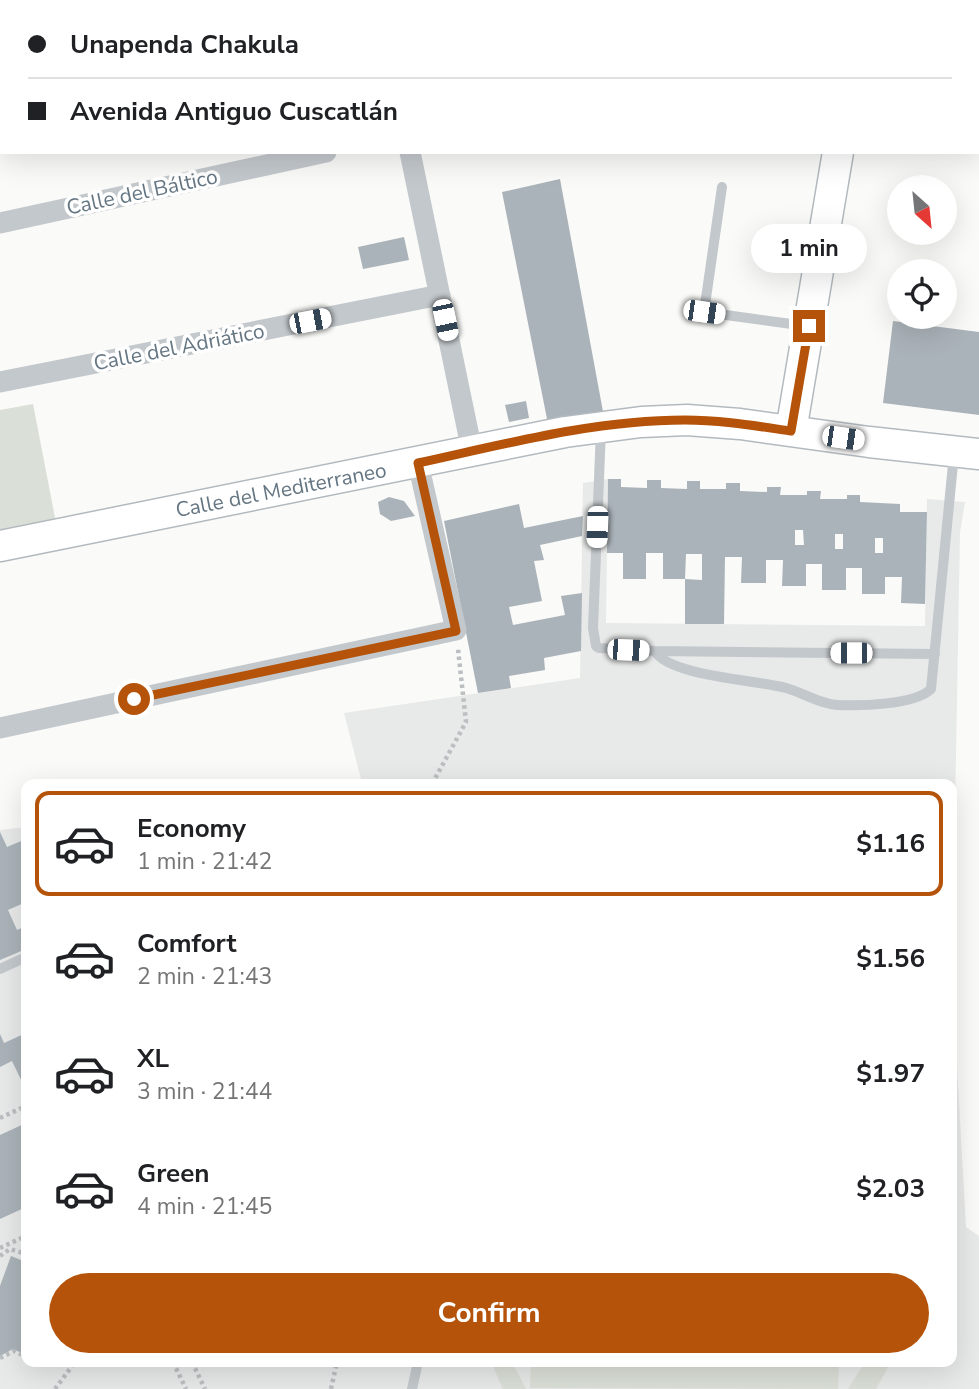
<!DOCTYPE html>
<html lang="en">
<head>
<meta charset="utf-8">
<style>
  :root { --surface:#fff; --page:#f6f6f6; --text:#202124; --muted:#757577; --line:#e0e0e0; --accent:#b45309 }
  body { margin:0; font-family:"Nunito Sans",sans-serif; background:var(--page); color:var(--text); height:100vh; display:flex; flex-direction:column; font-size:26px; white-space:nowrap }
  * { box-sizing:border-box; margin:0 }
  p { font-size:23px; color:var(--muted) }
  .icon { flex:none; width:38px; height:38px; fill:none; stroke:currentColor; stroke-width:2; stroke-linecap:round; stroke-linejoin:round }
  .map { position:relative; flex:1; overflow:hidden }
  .drawer { position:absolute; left:21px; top:779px; width:936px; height:588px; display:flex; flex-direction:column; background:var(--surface); border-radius:14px; box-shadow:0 7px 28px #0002 }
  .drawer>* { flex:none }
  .top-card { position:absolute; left:0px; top:0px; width:980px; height:154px; box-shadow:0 7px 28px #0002; display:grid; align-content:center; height:154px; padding:0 28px; background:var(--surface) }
  .needle { width:46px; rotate:153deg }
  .controls { position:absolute; left:887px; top:175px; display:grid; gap:14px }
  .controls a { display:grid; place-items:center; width:70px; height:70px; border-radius:50%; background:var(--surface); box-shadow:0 7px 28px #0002; font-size:35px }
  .end { position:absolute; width:32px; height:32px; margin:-16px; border:9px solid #b45309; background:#fff; box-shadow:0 0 0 4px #fff }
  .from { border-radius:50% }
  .bubble { position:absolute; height:49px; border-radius:24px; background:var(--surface); box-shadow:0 7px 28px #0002; font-size:23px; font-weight:700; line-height:49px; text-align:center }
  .car { position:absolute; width:21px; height:42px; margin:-21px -10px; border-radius:9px; box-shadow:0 0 5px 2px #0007; background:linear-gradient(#fff 24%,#345 0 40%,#fff 0 76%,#345 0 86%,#fff 0) }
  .top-card b { display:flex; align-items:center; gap:24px; height:66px; font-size:26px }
  .top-card b+b { border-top:2px solid var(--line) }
  .top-card i { width:18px; height:18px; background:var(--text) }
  ul { padding:12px 0 0; list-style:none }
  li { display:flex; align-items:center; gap:21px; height:105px; margin:0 14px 10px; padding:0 14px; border:4px solid transparent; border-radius:14px }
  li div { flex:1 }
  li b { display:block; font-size:26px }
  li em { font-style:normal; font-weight:700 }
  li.on { border-color:var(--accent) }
  li>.icon { width:63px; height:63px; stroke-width:1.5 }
  .cta { display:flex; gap:14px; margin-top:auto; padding:14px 28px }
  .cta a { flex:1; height:80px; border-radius:42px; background:var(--accent); color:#fff; font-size:28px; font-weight:700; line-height:80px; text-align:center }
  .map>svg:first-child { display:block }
</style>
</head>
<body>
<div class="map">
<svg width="979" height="1389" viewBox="0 0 979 1389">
  <rect width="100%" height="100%" fill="#fafaf8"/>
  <!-- built -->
  <path fill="#e8e9e9" d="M608,479l-2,144 319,3 2,-127 38,3 -5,31 -8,443 14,251 13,9v153h-979v-559l26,-3v535h926v-578h-626l35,-5 -17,-66 236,-35 3,-195z"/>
  <!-- green -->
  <path fill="#dadfd7" d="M33,404l24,124 -57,13v-131z
    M491,1362h21l14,27h-23z
    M531,1362h308l-1,27 -308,-1z
    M865,1362h23l-1,7 -11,20h-28z"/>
  <!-- building -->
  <path fill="#aab3b9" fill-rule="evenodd" d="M560,179l44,238 -55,12 -47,-237z
    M404,237l5,23 -46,9 -5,-22z
    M893,321l86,11v83l-96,-12z
    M526,401l3,17 -20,4 -4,-17z
    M608,479h13v8l26,1v-8h14v8l26,1v-8h13v8h26v-6h14v8l27,1v-5h14l-1,8h27v-4h14l-1,8h27v-4h13v7l40,2v8h27l-2,92 -24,-1 1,-26h-17v17h-23v-26h-16v22h-24v-26h-16v22h-24l1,-26h-17v23h-25l1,-26h-17l-1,67h-39v-45l17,1v-26h-16l-1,25h-22v-26h-17v26h-23v-26h-16zM795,530h8l1,15h-9zM835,534h8v15h-8zM875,538h8v15h-8z
    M389,497l15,4 11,15 -24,5 -11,-7 -2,-12z
    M519,504l5,24 59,-12 -1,20 -42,9 4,15 -10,1 8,40 -33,6 4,18 52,-10 -4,-19 21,-3 -1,58 -37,7 1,12 -36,6 2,12 -33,5 -34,-172z
    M0,832l7,15 19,-8v63l-18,8 9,20 9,-4v23l-26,11z
    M26,1033v50l-3,1 -11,-23 -12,6v-33l4,9z
    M26,1123v84l-26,12v-84z
    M11,1256l15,6v87l-2,5 -11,-5 -13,7v-70z"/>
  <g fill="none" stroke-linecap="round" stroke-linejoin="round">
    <!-- secondary casing -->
    <g stroke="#b3babf" stroke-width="33">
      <path id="secondary" d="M863,2l1,-2
        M791,431l47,-279
        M0,546l565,-114 76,-10 46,-2 53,4 129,18 110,12"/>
    </g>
    <!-- path -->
    <path stroke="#bbbfc2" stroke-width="4.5" stroke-dasharray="3.5 3.5" stroke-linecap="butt" d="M432,784l34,-62 -8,-73
      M0,1118l26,-12
      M0,1248l26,-12
      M0,1256l10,-7 16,5
      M0,1358l14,-7 11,5 1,-3
      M173,1362l13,27
      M192,1362l13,27
      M55,1389l20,-27
      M331,1389l6,-27"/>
    <!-- lane -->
    <path stroke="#c3c8cc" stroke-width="10" d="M722,187l-18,125 102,14
      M601,429l-8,199 3,18 3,2 56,3 280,3
      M655,651c13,25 103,29 131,37 18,5 33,16 51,17 23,1 78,0 94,-16l23,-235
      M0,969l26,-12
      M412,1389l6,-27"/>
    <!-- street -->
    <path stroke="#c3c8cc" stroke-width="21" d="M378,0v2
      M294,2l8,-2
      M0,65h2
      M410,152l62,299
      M0,223l326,-71
      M0,382l440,-87
      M0,728l456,-98 -38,-167"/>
    <!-- secondary -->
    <use href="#secondary" stroke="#fff" stroke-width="30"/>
  </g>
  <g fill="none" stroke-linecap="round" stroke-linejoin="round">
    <!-- route -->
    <path stroke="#b45309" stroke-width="9" d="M134,699l322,-68 -38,-168c87,-19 177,-43 267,-43 36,0 71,6 106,11l18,-105"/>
  </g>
  <g text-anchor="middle" stroke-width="7" stroke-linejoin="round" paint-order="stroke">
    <!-- street labels -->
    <g font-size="21" fill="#657683" stroke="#fff">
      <text transform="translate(142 192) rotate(-12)" y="7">Calle del Báltico</text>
      <text transform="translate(179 347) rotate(-11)" y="7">Calle del Adriático</text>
      <text transform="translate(281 490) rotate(-11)" y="7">Calle del Mediterraneo</text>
    </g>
  </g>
</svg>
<div class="controls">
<a><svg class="needle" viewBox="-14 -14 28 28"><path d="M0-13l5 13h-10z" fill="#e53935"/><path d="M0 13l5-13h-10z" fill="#757577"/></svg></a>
<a><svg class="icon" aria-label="locate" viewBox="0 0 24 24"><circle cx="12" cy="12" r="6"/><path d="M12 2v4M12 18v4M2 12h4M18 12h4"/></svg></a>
</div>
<i class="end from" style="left:134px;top:699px"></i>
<i class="end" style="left:809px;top:326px"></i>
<div class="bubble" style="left:751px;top:224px;width:116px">1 min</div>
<i class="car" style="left:704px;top:312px;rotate:98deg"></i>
<i class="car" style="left:445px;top:320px;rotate:168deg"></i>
<i class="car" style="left:310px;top:321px;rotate:79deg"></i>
<i class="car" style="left:843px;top:438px;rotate:98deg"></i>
<i class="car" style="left:597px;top:527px;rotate:182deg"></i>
<i class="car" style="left:628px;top:650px;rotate:92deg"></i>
<i class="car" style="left:851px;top:653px;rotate:270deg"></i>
<div class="top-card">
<b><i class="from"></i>Unapenda Chakula</b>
<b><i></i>Avenida Antiguo Cuscatlán</b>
</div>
<section class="drawer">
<ul>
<li class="on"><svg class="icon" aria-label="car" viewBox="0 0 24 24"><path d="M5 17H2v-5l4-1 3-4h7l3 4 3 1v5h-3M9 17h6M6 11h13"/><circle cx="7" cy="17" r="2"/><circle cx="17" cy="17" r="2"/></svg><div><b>Economy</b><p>1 min · 21:42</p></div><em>$1.16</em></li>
<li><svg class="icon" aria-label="car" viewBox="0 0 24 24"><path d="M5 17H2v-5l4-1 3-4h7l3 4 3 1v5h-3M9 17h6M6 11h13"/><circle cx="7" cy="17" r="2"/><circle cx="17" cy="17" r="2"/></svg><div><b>Comfort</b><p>2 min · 21:43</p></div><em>$1.56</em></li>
<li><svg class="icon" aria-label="car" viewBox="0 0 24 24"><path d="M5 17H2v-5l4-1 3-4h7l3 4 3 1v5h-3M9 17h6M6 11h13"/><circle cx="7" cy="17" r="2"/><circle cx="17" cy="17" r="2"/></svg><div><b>XL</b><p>3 min · 21:44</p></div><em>$1.97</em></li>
<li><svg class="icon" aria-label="car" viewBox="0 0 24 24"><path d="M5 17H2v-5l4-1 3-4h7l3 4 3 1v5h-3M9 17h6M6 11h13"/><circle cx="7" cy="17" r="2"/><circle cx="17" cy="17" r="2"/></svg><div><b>Green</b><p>4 min · 21:45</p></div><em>$2.03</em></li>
</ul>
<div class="cta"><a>Confirm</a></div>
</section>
</div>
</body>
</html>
